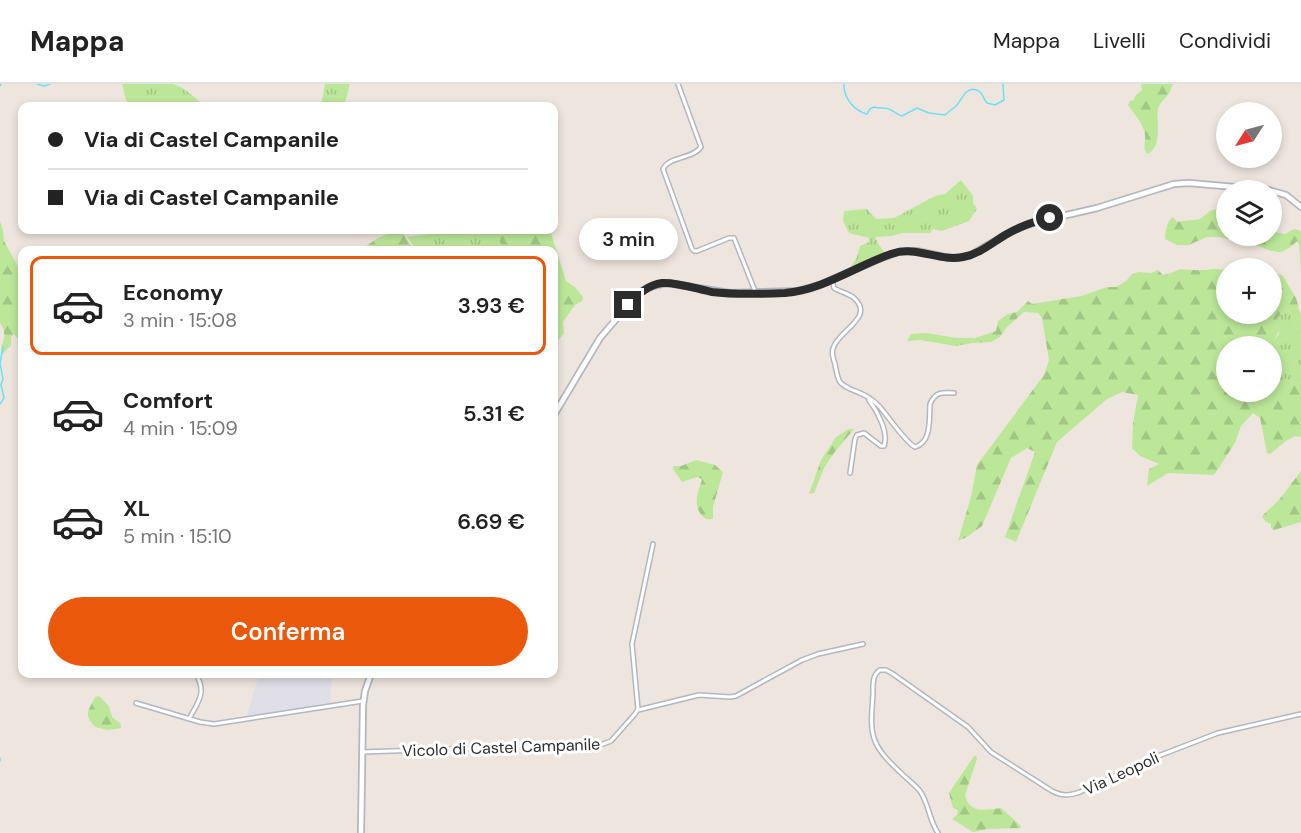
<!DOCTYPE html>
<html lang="it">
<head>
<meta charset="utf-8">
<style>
  :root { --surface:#fff; --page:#f2f2f2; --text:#222; --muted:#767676; --line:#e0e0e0; --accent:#ea580c }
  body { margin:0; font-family:"DM Sans",sans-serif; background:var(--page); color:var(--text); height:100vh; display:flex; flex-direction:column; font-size:22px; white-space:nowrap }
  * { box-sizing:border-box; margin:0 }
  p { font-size:20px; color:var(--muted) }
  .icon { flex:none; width:33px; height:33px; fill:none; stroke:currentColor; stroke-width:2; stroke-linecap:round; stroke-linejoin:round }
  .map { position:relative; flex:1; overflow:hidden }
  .sheet { position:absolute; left:18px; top:162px; width:540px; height:432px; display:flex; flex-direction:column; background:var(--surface); border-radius:12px; box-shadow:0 3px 9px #0003 }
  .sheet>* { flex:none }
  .top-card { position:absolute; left:18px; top:18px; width:540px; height:132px; border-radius:12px; box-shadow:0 3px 9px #0003; display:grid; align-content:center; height:132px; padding:0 30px; background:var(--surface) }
  .needle { width:39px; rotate:234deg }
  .tools { position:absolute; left:1216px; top:18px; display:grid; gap:12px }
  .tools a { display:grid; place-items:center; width:66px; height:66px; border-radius:50%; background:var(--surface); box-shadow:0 3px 9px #0003; font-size:30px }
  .end { position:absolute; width:27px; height:27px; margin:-14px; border:8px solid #2c2c2c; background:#fff; box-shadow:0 0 0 3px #fff }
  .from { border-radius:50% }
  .bubble { position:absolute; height:42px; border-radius:21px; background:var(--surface); box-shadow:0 3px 9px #0003; font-size:20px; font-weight:600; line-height:42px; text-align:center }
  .top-card b { display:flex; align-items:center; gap:21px; height:57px; font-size:22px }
  .top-card b+b { border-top:2px solid var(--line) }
  .top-card i { width:15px; height:15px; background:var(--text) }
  ul { padding:10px 0 0; list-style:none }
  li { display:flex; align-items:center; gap:18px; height:99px; margin:0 12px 9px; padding:0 18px; border:3px solid transparent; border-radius:12px }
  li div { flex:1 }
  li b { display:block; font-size:22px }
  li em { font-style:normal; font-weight:600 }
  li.current { border-color:var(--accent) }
  li>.icon { width:54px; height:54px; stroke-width:1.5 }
  .action { display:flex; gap:12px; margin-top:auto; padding:12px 30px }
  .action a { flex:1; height:69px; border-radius:36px; background:var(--accent); color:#fff; font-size:24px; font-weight:600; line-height:69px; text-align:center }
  header { display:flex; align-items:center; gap:36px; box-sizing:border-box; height:84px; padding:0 30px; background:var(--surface); border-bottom:2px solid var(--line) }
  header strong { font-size:28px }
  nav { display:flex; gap:33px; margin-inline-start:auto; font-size:21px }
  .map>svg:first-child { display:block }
</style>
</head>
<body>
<header>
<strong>Mappa</strong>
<nav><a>Mappa</a><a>Livelli</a><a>Condividi</a></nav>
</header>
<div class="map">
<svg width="1301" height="749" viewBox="0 0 1301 749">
  <defs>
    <pattern id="grass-tufts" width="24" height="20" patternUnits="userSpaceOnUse" patternTransform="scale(1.5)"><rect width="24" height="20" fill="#bce799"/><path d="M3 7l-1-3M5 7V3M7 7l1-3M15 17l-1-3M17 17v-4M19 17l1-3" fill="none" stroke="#a2c684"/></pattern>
    <pattern id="forest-firs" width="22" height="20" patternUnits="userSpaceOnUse" patternTransform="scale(1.5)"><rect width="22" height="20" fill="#bce799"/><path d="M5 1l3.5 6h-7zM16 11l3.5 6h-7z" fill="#a2c684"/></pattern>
  </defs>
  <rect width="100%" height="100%" fill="#eee6de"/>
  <!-- industrial -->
  <path fill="#e0dfe7" d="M259,590h73l-2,32h-4l-1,-1 -79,13z"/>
  <!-- grass -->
  <path fill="url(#grass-tufts)" d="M122,0h51c13,4 22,14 32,22h-74l-5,-6z
    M325,0h25l-6,22h-23z
    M961,96l12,16v7l4,6 -8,12 -27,10 -9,-2 -3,4h-28l-10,3 -17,1 4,8 7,9 -37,16 8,-13 3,-11 9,-4v-4l-20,-5 -6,-12 1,-10 23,-2 9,10 18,-1 41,-22 10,-2z
    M461,146h31l13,20h-88l-10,-13z
    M1287,226l3,2 11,24v48l-13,-4 -16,-8 -1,-26 1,-3 7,-9 -2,-16z
    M926,249l31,5h18l-3,5 -16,3 -36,-6 -13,1 4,-7z"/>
  <!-- forest -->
  <path fill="url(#forest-firs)" d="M1141,0h32c-1,2 -3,8 -4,9 -3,5 -9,9 -11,16 -2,13 5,39 -11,45 -5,-9 -1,-10 -2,-19 -1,-11 -11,-21 -17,-30l2,-4 4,-1 1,-4 7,-6z
    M1220,124l7,4v24h45v-5l13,3 9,-5 7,2v43l-2,-31 -2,-2 -5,5 -10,6 -11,-1 -19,-7 -32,-7h-13l-18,8h-12l-12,-6c0,-7 2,-18 8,-22l4,5 23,-3 10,-8z
    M0,137l3,9 1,11 18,33v67l-4,-2 -4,-5 -3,3v9l-4,3 -4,5 -2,-5c3,-10 6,-17 -1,-26z
    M398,146l4,2 12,18h-54l18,-12z
    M492,146l20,1 38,-1 16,51 9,6 8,10 -1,4 -7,4 -12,17 1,11 -10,13v-96h-49z
    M1180,185c11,1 21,2 32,0 5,-1 9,2 15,0v45h45v-43l11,5 13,22 5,17v21l-11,-24 -3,-2 -10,8 3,11 -9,17h-44v46h45v-20l16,8 13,4v53l-6,-1 -9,5 -16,13 -3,-1 -7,-35 -7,-5 -12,13 -6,17 -21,32 -46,-2 -21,13 2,-17 10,-5 -19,-8 -8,-8 1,-25 5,-28 -16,-3 -15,7 -50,43 -41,100 -11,-5 30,-85 -8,-4 -16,10 -29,68 -15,11 -9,4 13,-44 6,-32 67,-90 5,-15 -7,-42 -4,-5 -14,-1 -17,15 -7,10 -9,5 -19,1 3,-5 21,-7 2,-10 10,-7 9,-2 11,-11 4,3 49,-8 26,-9h9l10,-6 5,-6 7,-3 13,1 7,-3 5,5 8,-2z
    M849,345h5l-20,24 -10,15 -10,25 -5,1 12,-34 15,-23z
    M696,376l19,5 8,7 -10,35v12c-7,1 -9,0 -13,-6 -7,-10 -1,-23 2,-34l-5,-2 -15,5 -9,-13v-3h8z
    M1301,387v51l-27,8 -3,-2v-4l-5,-2 -4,-5 2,-3 15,-14z
    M99,612l10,10 3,11 9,7v4l-13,2 -13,-3c-12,-14 -7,-15 0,-30z
    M974,672h2l1,3 -12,36c4,19 22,15 36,13l19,17 1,3 -34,1 -8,2 -6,1 -21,-13 5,-4 1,-5 -5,-2 -4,-15z"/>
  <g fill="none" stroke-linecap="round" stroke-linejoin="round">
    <!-- stream -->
    <path stroke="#6de0f5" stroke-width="1.5" d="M37,0l7,2 6,-2
      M844,0c-1,13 10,27 23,30l3,-5 4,-2c6,2 12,0 17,3 4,2 6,5 11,6l15,-8 12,5 16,2c3,-3 8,-6 11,-9 6,-6 10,-22 23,-15 3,2 5,9 8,12l8,2 9,-5 -1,-16
      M0,2l1,-2
      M0,320l4,-6 -3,-13 2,-6 -3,-16 3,-16
      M0,674v3"/>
    <!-- street casing -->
    <g stroke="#b2b6c0" stroke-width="6">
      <path id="street" d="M678,0l23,63c-8,12 -32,9 -38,22l29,80 2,2h3l32,-13h5l21,53
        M832,196l2,8c6,4 14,5 20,10 21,19 -14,32 -20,48 -3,6 -1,12 1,18 1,6 2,13 5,18 5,6 13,8 20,11 7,3 14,8 19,13 9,10 27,37 36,41 17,-5 14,-28 15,-43 5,-12 12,-12 24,-11
        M850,389l5,-34 2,-4 7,-2 17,13h3c5,-14 -7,-35 -15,-46
        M136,619l64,19 14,2 149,-23
        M638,626l61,-15 31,2 6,-1 66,-36 16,-6 45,-10
        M189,635c9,-17 18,-26 7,-45
        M362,668l241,-8 8,-3 24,-27 3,-5 -6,-65 21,-100
        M938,749c-9,-13 -9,-29 -18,-42 -6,-7 -14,-13 -20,-19 -31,-29 -30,-37 -27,-78 0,-9 -1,-19 7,-24h6l7,4 75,53 23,25 61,39c10,5 17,5 28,1l73,-34 65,-25 83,-19"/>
    </g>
    <!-- secondary casing -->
    <g stroke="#b2b6c0" stroke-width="8">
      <path id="secondary" d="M1272,107l14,4 15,12
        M554,331l46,-77 36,-42 8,-6 9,-4 14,-3 63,10 68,-2 24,-7 57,-25 22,-8h16l33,7 19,-2 43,-25 16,-7 69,-16 77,-24 15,-1 80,7
        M361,749l2,-128 2,-14 6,-17"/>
    </g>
    <!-- street -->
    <use href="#street" stroke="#fff" stroke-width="3"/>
    <!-- secondary -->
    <use href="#secondary" stroke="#fff" stroke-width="4.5"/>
  </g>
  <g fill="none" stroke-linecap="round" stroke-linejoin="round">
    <!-- route -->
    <path stroke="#2c2c2c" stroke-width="8" d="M628,221c10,-10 19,-20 34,-22 15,-1 35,6 50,9 24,3 49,2 73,1 38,-3 71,-27 106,-39 25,-9 48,8 72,3 17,-3 30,-15 44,-23 14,-8 28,-13 43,-16"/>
  </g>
  <g text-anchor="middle" stroke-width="6" stroke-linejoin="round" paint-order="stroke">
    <!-- street labels -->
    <g font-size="16" fill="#2c2c2c" stroke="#fff">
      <text transform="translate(501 663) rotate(-2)" y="6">Vicolo di Castel Campanile</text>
      <text transform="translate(1121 689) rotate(-25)" y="6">Via Leopoli</text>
    </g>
  </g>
</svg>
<div class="tools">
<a><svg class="needle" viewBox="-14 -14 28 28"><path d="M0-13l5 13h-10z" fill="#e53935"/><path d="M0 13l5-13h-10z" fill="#767676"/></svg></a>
<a><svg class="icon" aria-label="layers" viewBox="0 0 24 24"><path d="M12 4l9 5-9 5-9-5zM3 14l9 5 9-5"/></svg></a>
<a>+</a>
<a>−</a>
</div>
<i class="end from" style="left:1050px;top:134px"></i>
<i class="end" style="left:628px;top:221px"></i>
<div class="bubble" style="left:579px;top:134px;width:99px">3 min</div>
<div class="top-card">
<b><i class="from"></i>Via di Castel Campanile</b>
<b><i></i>Via di Castel Campanile</b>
</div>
<section class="sheet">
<ul>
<li class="current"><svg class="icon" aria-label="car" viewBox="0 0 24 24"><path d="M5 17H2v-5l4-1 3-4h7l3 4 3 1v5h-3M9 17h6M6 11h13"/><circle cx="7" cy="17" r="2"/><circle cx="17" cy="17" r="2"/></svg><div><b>Economy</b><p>3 min · 15:08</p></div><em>3.93 €</em></li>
<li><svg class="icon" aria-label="car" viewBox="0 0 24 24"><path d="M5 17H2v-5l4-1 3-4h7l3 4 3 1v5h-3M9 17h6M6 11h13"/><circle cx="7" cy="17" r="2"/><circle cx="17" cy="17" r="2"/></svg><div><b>Comfort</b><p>4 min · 15:09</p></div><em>5.31 €</em></li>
<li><svg class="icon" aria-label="car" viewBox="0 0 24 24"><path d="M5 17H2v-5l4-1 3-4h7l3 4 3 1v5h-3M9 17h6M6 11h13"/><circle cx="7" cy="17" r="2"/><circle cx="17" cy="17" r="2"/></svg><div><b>XL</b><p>5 min · 15:10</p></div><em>6.69 €</em></li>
</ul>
<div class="action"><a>Conferma</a></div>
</section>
</div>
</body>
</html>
